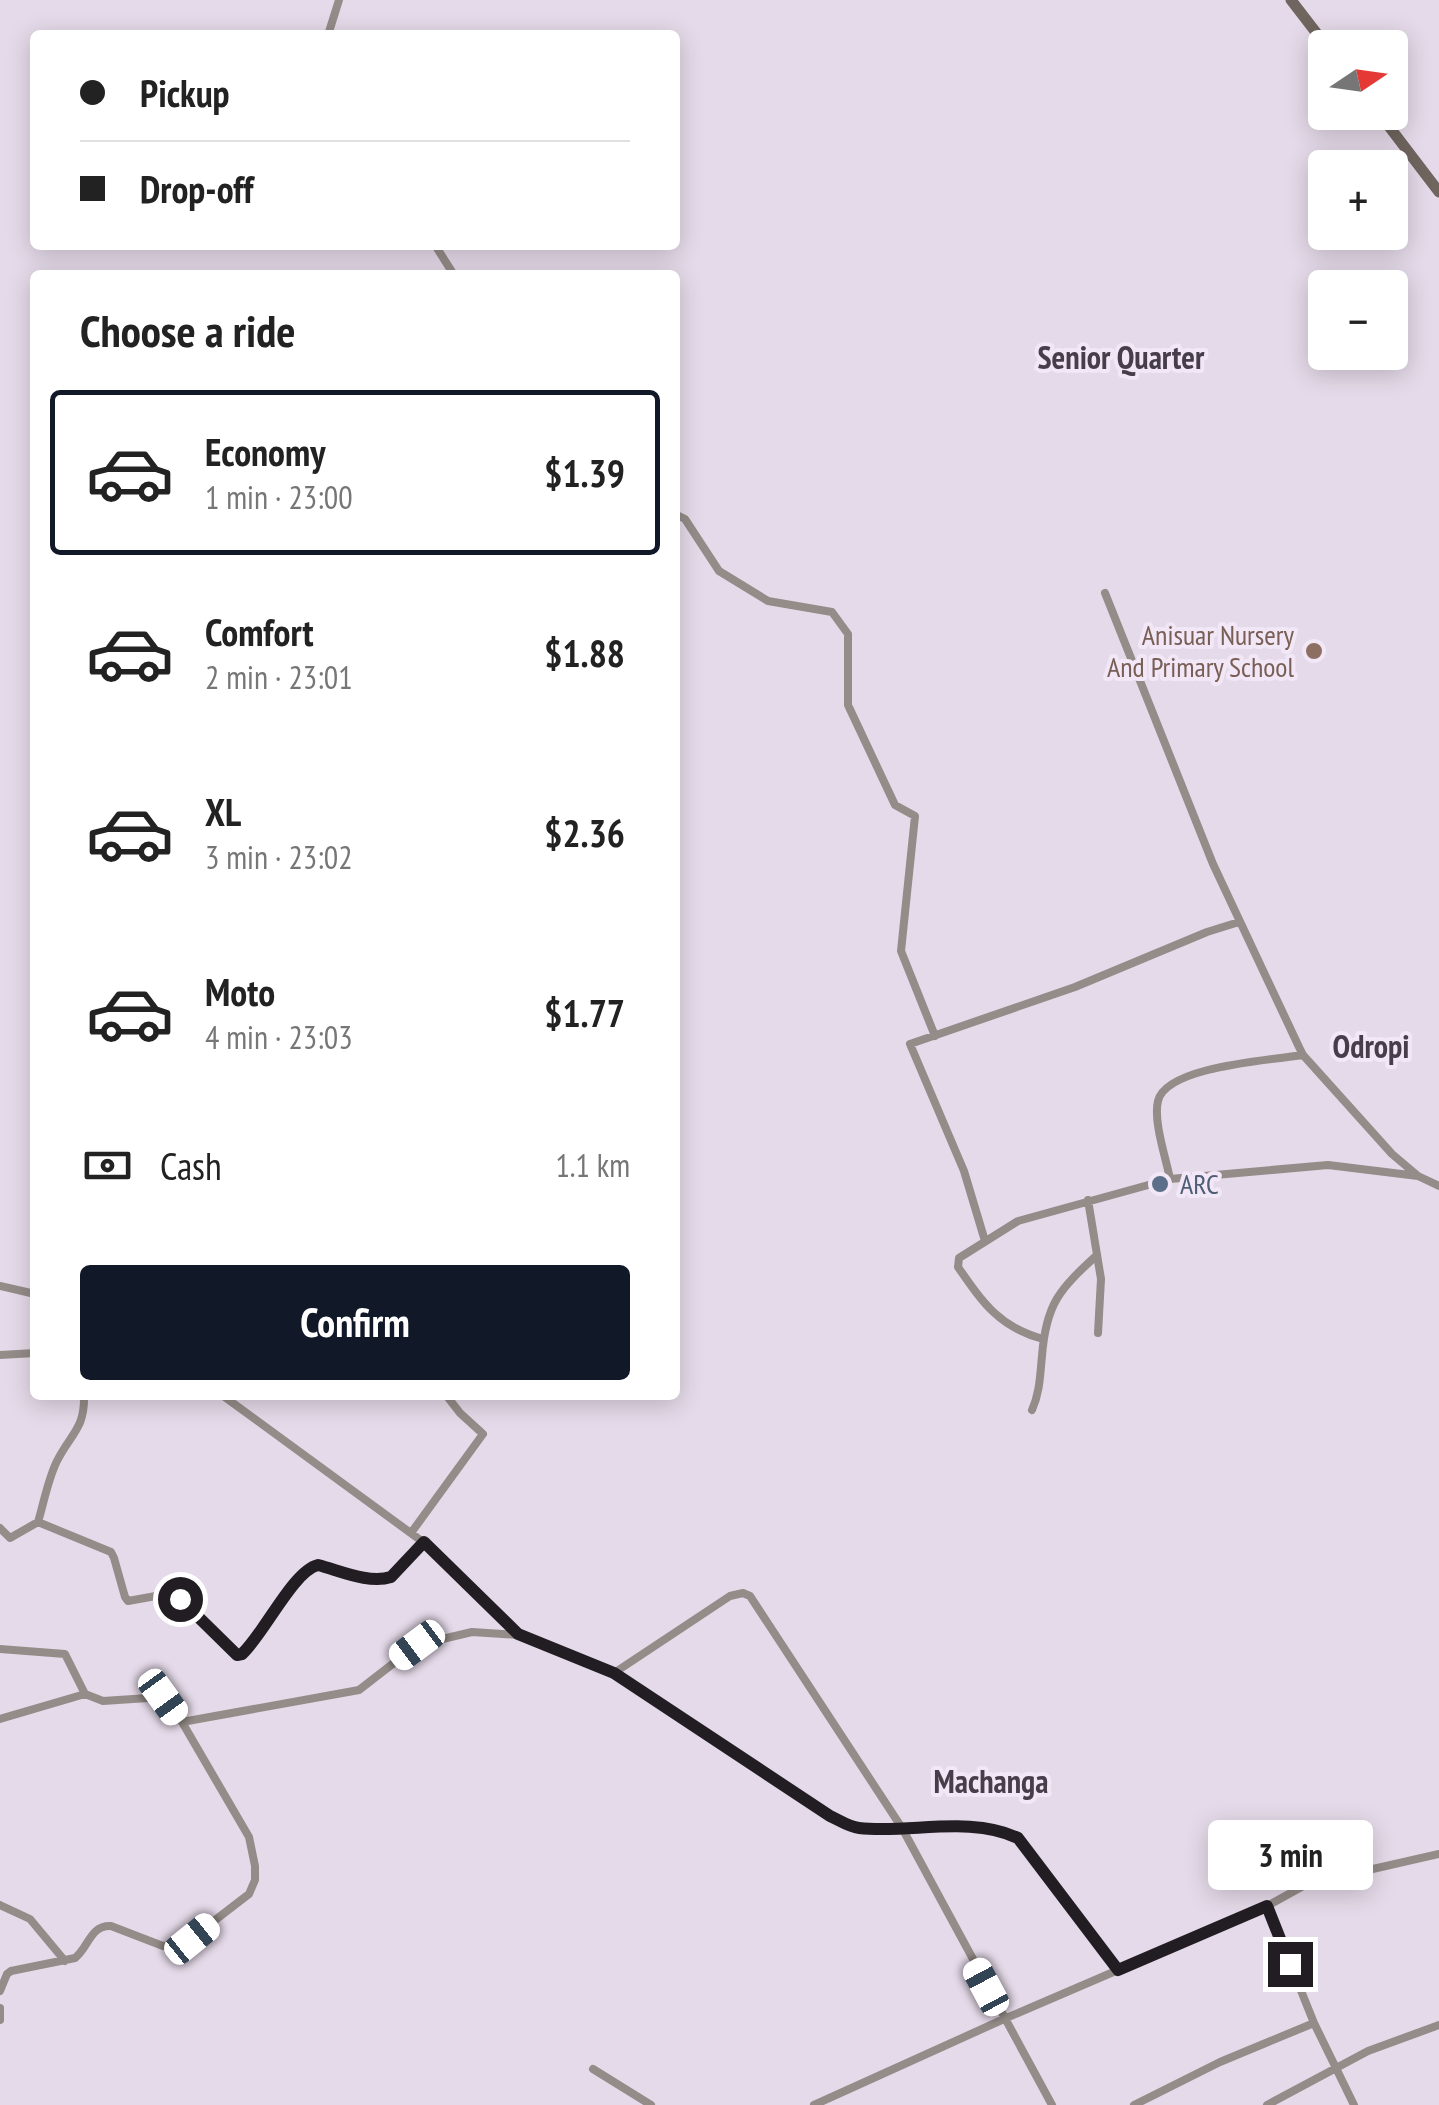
<!DOCTYPE html>
<html lang="en">
<head>
<meta charset="utf-8">
<style>
  :root { --surface:#fff; --page:#f6f6f6; --text:#222; --muted:#767676; --line:#e0e0e0; --accent:#111827 }
  body { margin:0; font-family:"PT Sans Narrow",sans-serif; background:var(--page); color:var(--text); height:100vh; display:flex; flex-direction:column; font-size:38px; white-space:nowrap }
  * { box-sizing:border-box; margin:0 }
  p { font-size:32px; color:var(--muted) }
  .icon { flex:none; width:55px; height:55px; fill:none; stroke:currentColor; stroke-width:2; stroke-linecap:round; stroke-linejoin:round }
  .map { position:relative; flex:1; overflow:hidden }
  .details { position:absolute; left:30px; top:270px; width:650px; height:1130px; display:flex; flex-direction:column; background:var(--surface); border-radius:10px; box-shadow:0 5px 25px #0003 }
  .details>* { flex:none }
  .guide { position:absolute; left:30px; top:30px; width:650px; height:220px; border-radius:10px; box-shadow:0 5px 25px #0003; display:grid; align-content:center; height:220px; padding:0 50px; background:var(--surface) }
  .needle { width:65px; rotate:77deg }
  .buttons { position:absolute; left:1308px; top:30px; display:grid; gap:20px }
  .buttons a { display:grid; place-items:center; width:100px; height:100px; border-radius:10px; background:var(--surface); box-shadow:0 5px 25px #0003; font-size:50px }
  .end { position:absolute; width:45px; height:45px; margin:-22px; border:12px solid #211d23; background:#fff; box-shadow:0 0 0 5px #fff }
  .from { border-radius:50% }
  .bubble { position:absolute; height:70px; border-radius:10px; background:var(--surface); box-shadow:0 5px 25px #0003; font-size:32px; font-weight:700; line-height:70px; text-align:center }
  .car { position:absolute; width:30px; height:60px; margin:-30px -15px; border-radius:12px; box-shadow:0 0 8px 2px #0007; background:linear-gradient(#fff 24%,#345 0 40%,#fff 0 76%,#345 0 86%,#fff 0) }
  .guide b { display:flex; align-items:center; gap:35px; height:95px; font-size:38px }
  .guide b+b { border-top:2px solid var(--line) }
  .guide i { width:25px; height:25px; background:var(--text) }
  ul { padding:0; list-style:none }
  li { display:flex; align-items:center; gap:30px; height:165px; margin:0 20px 15px; padding:0 30px; border:5px solid transparent; border-radius:10px }
  li div { flex:1 }
  li b { display:block; font-size:38px }
  li em { font-style:normal; font-weight:700 }
  li.on { border-color:var(--accent) }
  li>.icon { width:90px; height:90px; stroke-width:1.5 }
  h2 { padding:0 50px; font-size:45px; line-height:120px }
  .pay { display:flex; align-items:center; gap:25px; height:110px; padding:0 50px; font-size:38px }
  .pay p { margin-inline-start:auto }
  .button { display:flex; gap:20px; margin-top:auto; padding:20px 50px }
  .button a { flex:1; height:115px; border-radius:10px; background:var(--accent); color:#fff; font-size:40px; font-weight:700; line-height:115px; text-align:center }
  .map>svg:first-child { display:block }
</style>
</head>
<body>
<div class="map">
<svg width="1439" height="2105" viewBox="0 0 1439 2105">
  <rect width="100%" height="100%" fill="#e5dae9"/>
  <g fill="none" stroke-linecap="round" stroke-linejoin="round">
    <!-- minor -->
    <path stroke="#948c88" stroke-width="8" d="M328,35l11,-35
      M435,245l19,30
      M675,514l10,5 34,52 49,30 64,11 16,22v71l47,100 20,11 -14,135 34,85
      M1105,593l108,271 86,183 4,8 89,99 26,22 21,10
      M1170,1179c-4,-21 -17,-58 -12,-78 8,-35 114,-41 145,-46
      M1088,1200l13,79 -3,54
      M985,1241l-21,-70 -54,-127 165,-57 132,-55 32,-10
      M0,1286l35,8
      M1043,1339c-44,-12 -60,-36 -85,-72l1,-9 59,-37 152,-42 158,-14 90,11
      M0,1355l35,-2
      M222,1395l201,147 95,93 96,38 216,143c9,4 19,11 29,12 51,6 110,-13 159,10l100,132
      M1032,1410c8,-18 8,-35 10,-54 4,-53 18,-67 55,-101
      M38,1522l73,30 3,6 11,39 3,4 39,-7 8,1 37,33 14,18 13,9c30,-18 48,-82 79,-90 22,6 51,19 73,12l32,-35
      M0,1528l10,10 28,-16c6,-20 10,-43 19,-61 14,-28 28,-32 27,-66
      M411,1533l72,-99 -23,-21 -14,-18
      M0,1649l65,5 20,40 18,7 60,-4 19,25 177,-32 58,-45 55,-13 46,3
      M614,1673l116,-77 13,-3 7,3 152,232 150,277
      M0,1719l85,-25
      M0,1905l30,14 35,42
      M1267,1906l47,117 40,82
      M0,1991l7,-17 4,-3 64,-13c14,-11 15,-33 36,-32l52,20 21,-2 65,-50 6,-14v-14l-6,-29 -67,-115
      M0,2008v12
      M593,2069l58,36
      M814,2105l190,-86 263,-113 40,-22 132,-30
      M1134,2105l86,-43 94,-39
      M1267,2105l101,-54 71,-26"/>
    <!-- secondary -->
    <path stroke="#70655f" stroke-width="11" d="M1291,0l37,48
      M1378,112l61,80"/>
  </g>
  <g fill="none" stroke-linecap="round" stroke-linejoin="round">
    <!-- route -->
    <path stroke="#211d23" stroke-width="12" d="M180,1599l57,56 5,-1c22,-20 51,-83 76,-89 23,6 51,19 73,12l33,-35 94,92 96,39 216,143c9,4 19,11 29,12 50,6 111,-13 159,10l100,132 149,-64 23,58"/>
  </g>
  <!-- markers -->
  <circle fill="#8d6e63" stroke="#f2e7f7" stroke-width="4" cx="1314" cy="651" r="10"/>
  <circle fill="#5c6f8a" stroke="#f2e7f7" stroke-width="4" cx="1160" cy="1184" r="10"/>
  <g text-anchor="middle" stroke-width="8" stroke-linejoin="round" paint-order="stroke">
    <!-- education labels -->
    <g font-size="28" fill="#785e54" stroke="#f2e7f7" text-anchor="end">
      <text x="1294" y="645">Anisuar Nursery<tspan x="1294" dy="32">And Primary School</tspan></text>
    </g>
    <!-- service labels -->
    <g font-size="28" fill="#4e5e75" stroke="#f2e7f7" text-anchor="start">
      <text x="1180" y="1194">ARC</text>
    </g>
    <!-- quarter labels -->
    <g font-size="32" font-weight="bold" fill="#473e4b" stroke="#f2e7f7">
      <text x="1121" y="369">Senior Quarter</text>
      <text x="1371" y="1058">Odropi</text>
      <text x="991" y="1793">Machanga</text>
    </g>
  </g>
</svg>
<div class="buttons">
<a><svg class="needle" viewBox="-14 -14 28 28"><path d="M0-13l5 13h-10z" fill="#e53935"/><path d="M0 13l5-13h-10z" fill="#767676"/></svg></a>
<a>+</a>
<a>−</a>
</div>
<i class="end from" style="left:180px;top:1599px"></i>
<i class="end" style="left:1290px;top:1964px"></i>
<div class="bubble" style="left:1208px;top:1820px;width:165px">3 min</div>
<i class="car" style="left:417px;top:1645px;rotate:233deg"></i>
<i class="car" style="left:163px;top:1697px;rotate:144deg"></i>
<i class="car" style="left:192px;top:1939px;rotate:51deg"></i>
<i class="car" style="left:986px;top:1987px;rotate:332deg"></i>
<div class="guide">
<b><i class="from"></i>Pickup</b>
<b><i></i>Drop-off</b>
</div>
<section class="details">
<h2>Choose a ride</h2>
<ul>
<li class="on"><svg class="icon" aria-label="car" viewBox="0 0 24 24"><path d="M5 17H2v-5l4-1 3-4h7l3 4 3 1v5h-3M9 17h6M6 11h13"/><circle cx="7" cy="17" r="2"/><circle cx="17" cy="17" r="2"/></svg><div><b>Economy</b><p>1 min · 23:00</p></div><em>$1.39</em></li>
<li><svg class="icon" aria-label="car" viewBox="0 0 24 24"><path d="M5 17H2v-5l4-1 3-4h7l3 4 3 1v5h-3M9 17h6M6 11h13"/><circle cx="7" cy="17" r="2"/><circle cx="17" cy="17" r="2"/></svg><div><b>Comfort</b><p>2 min · 23:01</p></div><em>$1.88</em></li>
<li><svg class="icon" aria-label="car" viewBox="0 0 24 24"><path d="M5 17H2v-5l4-1 3-4h7l3 4 3 1v5h-3M9 17h6M6 11h13"/><circle cx="7" cy="17" r="2"/><circle cx="17" cy="17" r="2"/></svg><div><b>XL</b><p>3 min · 23:02</p></div><em>$2.36</em></li>
<li><svg class="icon" aria-label="car" viewBox="0 0 24 24"><path d="M5 17H2v-5l4-1 3-4h7l3 4 3 1v5h-3M9 17h6M6 11h13"/><circle cx="7" cy="17" r="2"/><circle cx="17" cy="17" r="2"/></svg><div><b>Moto</b><p>4 min · 23:03</p></div><em>$1.77</em></li>
</ul>
<div class="pay"><svg class="icon" aria-label="cash" viewBox="0 0 24 24"><path d="M3 7h18v10H3z"/><circle cx="12" cy="12" r="2"/></svg>Cash<p>1.1 km</p></div>
<div class="button"><a>Confirm</a></div>
</section>
</div>
</body>
</html>
